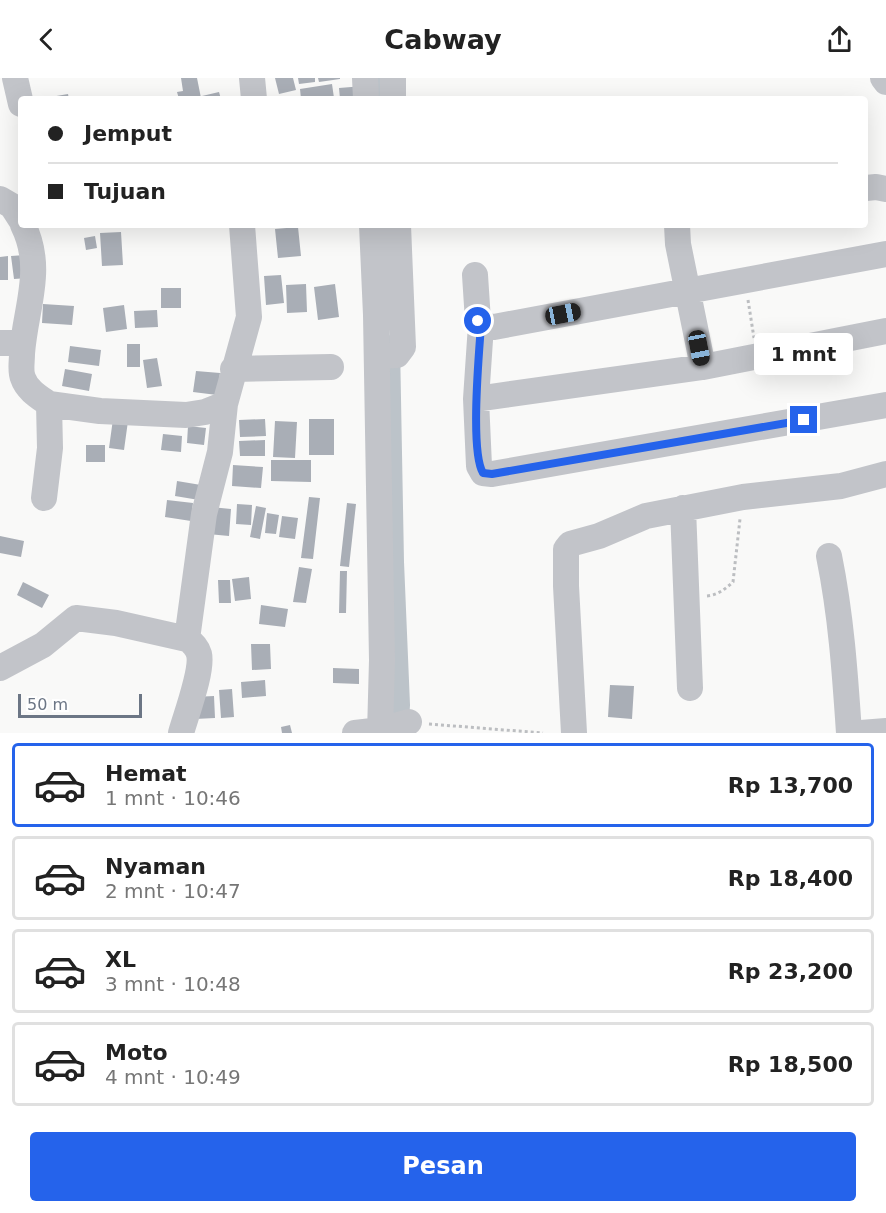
<!DOCTYPE html>
<html lang="id">
<head>
<meta charset="utf-8">
<style>
  :root { --surface:#fff; --page:#f2f2f2; --text:#222; --muted:#767676; --line:#e0e0e0; --accent:#2563eb }
  body { margin:0; font-family:"DejaVu Sans",sans-serif; background:var(--page); color:var(--text); height:100vh; display:flex; flex-direction:column; font-size:22px; white-space:nowrap }
  * { box-sizing:border-box; margin:0 }
  p { font-size:20px; color:var(--muted) }
  .icon { flex:none; width:33px; height:33px; fill:none; stroke:currentColor; stroke-width:2; stroke-linecap:round; stroke-linejoin:round }
  .map { position:relative; height:655px; overflow:hidden }
  .drawer { display:flex; flex-direction:column; background:var(--surface); flex:1 }
  .drawer>* { flex:none }
  .hud { position:absolute; left:18px; top:18px; width:850px; height:132px; border-radius:6px; box-shadow:0 6px 24px #0002; display:grid; align-content:center; height:132px; padding:0 30px; background:var(--surface) }
  .scale { position:absolute; left:18px; bottom:15px; width:124px; box-sizing:border-box; padding-left:6px; border:3px solid #6c7685; border-top:0; font-size:16px; line-height:21px; white-space:nowrap; color:#6c7685; -webkit-text-stroke:4px #fff; paint-order:stroke }
  .end { position:absolute; width:27px; height:27px; margin:-14px; border:8px solid #2563eb; background:#fff; box-shadow:0 0 0 3px #fff }
  .from { border-radius:50% }
  .bubble { position:absolute; height:42px; border-radius:6px; background:var(--surface); box-shadow:0 6px 24px #0002; font-size:20px; font-weight:800; line-height:42px; text-align:center }
  .car { position:absolute; width:18px; height:36px; margin:-18px -9px; border-radius:8px; box-shadow:0 0 4px 2px #0007; background:linear-gradient(#222 24%,#8ab4d8 0 40%,#222 0 76%,#8ab4d8 0 86%,#222 0) }
  .hud b { display:flex; align-items:center; gap:21px; height:57px; font-size:22px }
  .hud b+b { border-top:2px solid var(--line) }
  .hud i { width:15px; height:15px; background:var(--text) }
  ul { padding:10px 0 0; list-style:none }
  li { display:flex; align-items:center; gap:18px; height:84px; margin:0 12px 9px; padding:0 18px; border:3px solid var(--line); border-radius:6px }
  li div { flex:1 }
  li b { display:block; font-size:22px }
  li em { font-style:normal; font-weight:800 }
  li.selected { border-color:var(--accent) }
  li>.icon { width:54px; height:54px; stroke-width:1.5 }
  .action { display:flex; gap:12px; margin-top:auto; padding:12px 30px }
  .action a { flex:1; height:69px; border-radius:6px; background:var(--accent); color:#fff; font-size:24px; font-weight:800; line-height:69px; text-align:center }
  header { display:flex; justify-content:space-between; align-items:center; height:78px; padding:0 30px; background:var(--surface); font-size:27px; font-weight:800 }
  .map>svg:first-child { display:block }
</style>
</head>
<body>
<header><svg class="icon" aria-label="back" viewBox="0 0 24 24"><path d="M15 5l-7 7 7 7"/></svg>Cabway<svg class="icon" aria-label="share" viewBox="0 0 24 24"><path d="M12 15V3M7 8l5-5 5 5M5 13v7h14v-7"/></svg></header>
<div class="map">
<svg width="886" height="655" viewBox="0 0 886 655">
  <rect width="100%" height="100%" fill="#f9f9f8"/>
  <g fill="none" stroke-linecap="round" stroke-linejoin="round">
    <!-- canal -->
    <path stroke="#bcc3c9" stroke-width="18" d="M380,0l1,21
      M391,266l4,218 6,143 -2,28"/>
  </g>
  <!-- building -->
  <path fill="#a9aeb6" d="M181,0h16l4,20 -22,1 -2,-7 6,-1z
    M275,0h18l3,12 -17,4z
    M298,0h17v4l-16,2z
    M318,0h22v1l-21,3z
    M332,6l2,14 -33,1 -1,-10z
    M364,8l1,13h-25l-1,-11z
    M219,14l2,7h-19v-3z
    M68,16l1,5h-24v-1z
    M298,149l3,29 -23,2 -3,-29z
    M121,154l2,33 -21,1 -2,-33z
    M95,158l2,12 -11,2 -2,-12z
    M25,177l3,23 -14,1 -3,-23z
    M8,178v24h-8v-23z
    M281,197l3,28 -18,2 -2,-29z
    M306,206l1,28 -20,1 -1,-28z
    M335,206l4,33 -21,3 -4,-33z
    M161,210h20v20h-20z
    M43,226l31,2 -2,19 -30,-2z
    M124,227l3,24 -21,3 -3,-24z
    M157,232l1,17 -23,1 -1,-17z
    M127,266h13v23h-13z
    M70,268l31,4 -2,16 -31,-4z
    M157,280l5,28 -15,2 -4,-28z
    M65,291l27,5 -3,17 -27,-5z
    M196,293l24,2 -3,22 -24,-3z
    M113,341l15,2 -4,29 -15,-2z
    M265,341l1,17 -26,1 -1,-17z
    M309,341h25v36h-25z
    M275,343l22,1 -2,36 -22,-1z
    M188,348l18,2 -2,17 -17,-2z
    M163,356l19,2 -1,16 -20,-2z
    M265,362v16h-25l-1,-15z
    M86,367h19v17h-19z
    M271,382h40v22l-40,-1z
    M233,387l30,2 -2,21 -29,-2z
    M177,403l24,4 -2,15 -24,-4z
    M309,419l11,1 -7,61 -12,-1z
    M167,422l26,3 -2,18 -26,-4z
    M347,425l9,1 -7,63 -9,-1z
    M237,426l15,1 -1,20 -15,-1z
    M256,428l10,2 -6,31 -10,-2z
    M211,429l20,2 -2,27 -21,-2z
    M267,435l12,2 -3,19 -11,-1z
    M282,438l16,2 -3,21 -16,-2z
    M0,458l24,5 -3,16 -21,-4z
    M299,489l13,2 -6,34 -13,-1z
    M340,493h7l-1,42h-7z
    M249,499l2,22 -16,2 -3,-22z
    M218,502h12l1,23h-12z
    M23,504l26,13 -7,13 -25,-13z
    M261,527l27,4 -3,18 -26,-3z
    M251,566h19l1,25 -19,1z
    M333,590l26,1v15l-26,-1z
    M265,602l1,16 -24,2 -1,-16z
    M610,607l24,1 -2,33 -24,-2z
    M232,611l2,28 -13,1 -2,-28z
    M214,618l1,22 -20,1 -1,-22z
    M290,647l2,8h-10l-1,-6z"/>
  <g fill="none" stroke-linecap="round" stroke-linejoin="round">
    <!-- path -->
    <path stroke="#bcbec1" stroke-width="3" stroke-dasharray="3 3" stroke-linecap="butt" d="M748,222l6,38
      M707,518c11,-1 18,-7 26,-14l7,-63
      M429,646l114,9"/>
    <!-- minor -->
    <path stroke="#c2c4c9" stroke-width="26" d="M15,0l6,26
      M252,0l2,21
      M365,0l1,21
      M393,0v21
      M883,0l3,4
      M866,110l10,-1 10,2
      M0,121l12,7 9,14
      M23,147c22,44 2,84 -1,129 0,8 -2,17 1,24 4,12 16,19 26,26
      M372,147l4,90 6,345 -2,73
      M677,147l1,19 25,123
      M475,197l3,46 3,4 13,2 392,-73
      M481,247l-5,74 3,67 4,7 9,1 394,-69
      M0,265h23
      M377,278l20,-1 6,-8 -5,-122
      M233,291l98,-2
      M476,321l227,-32 183,-36
      M44,420l6,-50 -1,-44 51,7 86,4 19,-3 20,-8
      M683,430l7,180
      M829,478c12,59 16,117 20,177
      M187,561l17,-125 16,-62 5,-48 24,-87 -7,-92
      M0,590l43,-23 33,-27 40,5 71,16c6,4 10,8 12,15 4,16 -13,61 -18,79
      M355,655l26,-3 28,-8
      M574,655l-8,-147v-37l4,-5 29,-8 47,-20 97,-19 98,-11 45,-12
      M861,655l25,-2"/>
  </g>
  <g fill="none" stroke-linecap="round" stroke-linejoin="round">
    <!-- route -->
    <path stroke="#2563eb" stroke-width="8" d="M478,243l3,4c-2,29 -11,126 2,148l9,1 312,-54"/>
  </g>
</svg>
<div class="scale">50 m</div>
<i class="end from" style="left:478px;top:243px"></i>
<i class="end" style="left:804px;top:342px"></i>
<div class="bubble" style="left:754px;top:255px;width:99px">1 mnt</div>
<i class="car" style="left:563px;top:236px;rotate:79deg"></i>
<i class="car" style="left:699px;top:270px;rotate:169deg"></i>
<div class="hud">
<b><i class="from"></i>Jemput</b>
<b><i></i>Tujuan</b>
</div>
</div>
<section class="drawer">
<ul>
<li class="selected"><svg class="icon" aria-label="car" viewBox="0 0 24 24"><path d="M5 17H2v-5l4-1 3-4h7l3 4 3 1v5h-3M9 17h6M6 11h13"/><circle cx="7" cy="17" r="2"/><circle cx="17" cy="17" r="2"/></svg><div><b>Hemat</b><p>1 mnt · 10:46</p></div><em>Rp 13,700</em></li>
<li><svg class="icon" aria-label="car" viewBox="0 0 24 24"><path d="M5 17H2v-5l4-1 3-4h7l3 4 3 1v5h-3M9 17h6M6 11h13"/><circle cx="7" cy="17" r="2"/><circle cx="17" cy="17" r="2"/></svg><div><b>Nyaman</b><p>2 mnt · 10:47</p></div><em>Rp 18,400</em></li>
<li><svg class="icon" aria-label="car" viewBox="0 0 24 24"><path d="M5 17H2v-5l4-1 3-4h7l3 4 3 1v5h-3M9 17h6M6 11h13"/><circle cx="7" cy="17" r="2"/><circle cx="17" cy="17" r="2"/></svg><div><b>XL</b><p>3 mnt · 10:48</p></div><em>Rp 23,200</em></li>
<li><svg class="icon" aria-label="car" viewBox="0 0 24 24"><path d="M5 17H2v-5l4-1 3-4h7l3 4 3 1v5h-3M9 17h6M6 11h13"/><circle cx="7" cy="17" r="2"/><circle cx="17" cy="17" r="2"/></svg><div><b>Moto</b><p>4 mnt · 10:49</p></div><em>Rp 18,500</em></li>
</ul>
<div class="action"><a>Pesan</a></div>
</section>
</body>
</html>
